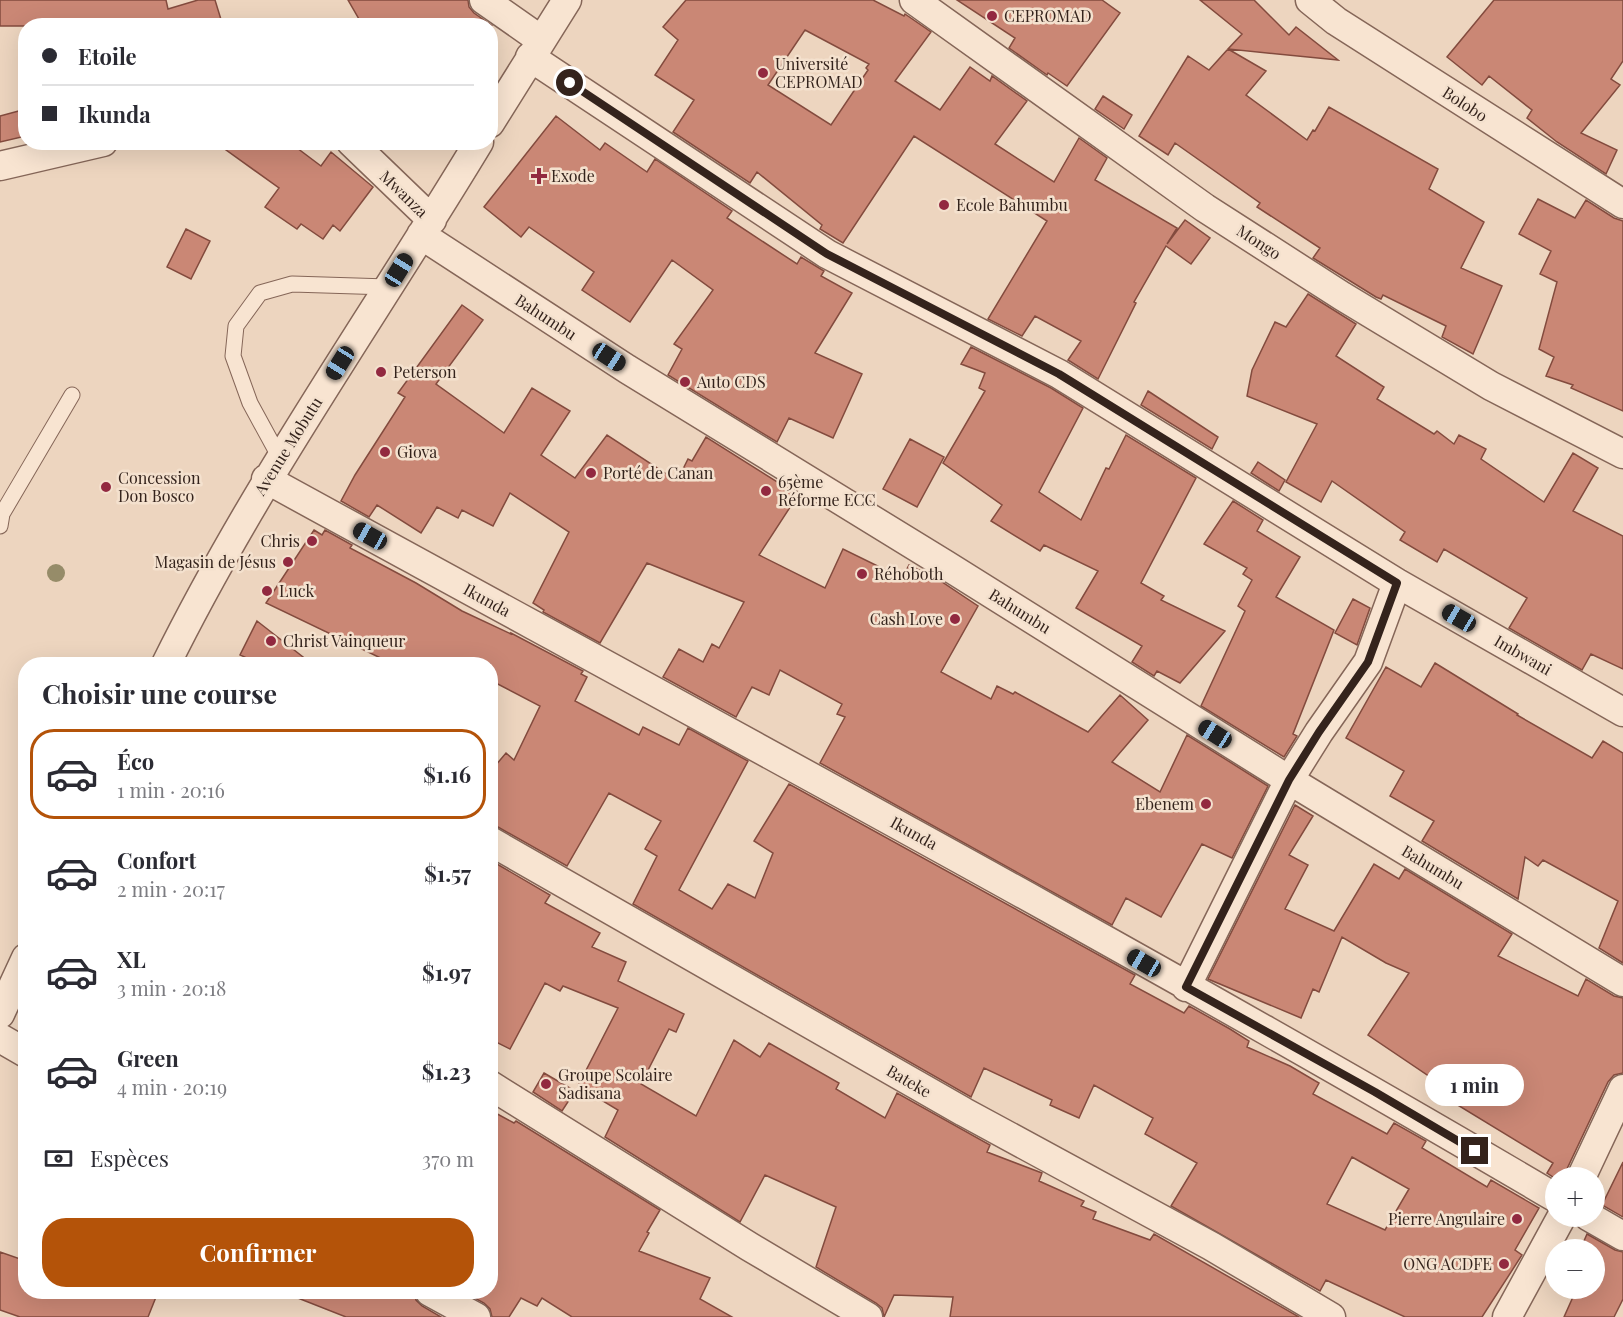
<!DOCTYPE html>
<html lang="fr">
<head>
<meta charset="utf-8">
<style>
  :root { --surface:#fff; --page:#f2f2f3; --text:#2b2b33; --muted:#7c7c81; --line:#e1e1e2; --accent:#b45309 }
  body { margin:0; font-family:"Playfair Display",serif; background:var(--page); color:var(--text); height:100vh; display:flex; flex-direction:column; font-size:22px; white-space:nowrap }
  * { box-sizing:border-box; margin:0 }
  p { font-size:20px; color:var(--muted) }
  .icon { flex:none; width:33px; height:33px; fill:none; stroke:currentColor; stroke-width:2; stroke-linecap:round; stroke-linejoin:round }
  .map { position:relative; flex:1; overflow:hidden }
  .side { position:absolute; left:18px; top:657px; width:480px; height:642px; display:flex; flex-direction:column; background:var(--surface); border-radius:24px; box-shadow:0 6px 24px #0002 }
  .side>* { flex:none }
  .banner { position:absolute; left:18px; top:18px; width:480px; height:132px; border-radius:24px; box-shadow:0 6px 24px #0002; display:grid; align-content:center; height:132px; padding:0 24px; background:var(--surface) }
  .buttons { position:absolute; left:1545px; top:1167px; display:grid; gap:12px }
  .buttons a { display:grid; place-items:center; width:60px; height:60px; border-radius:50%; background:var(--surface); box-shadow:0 6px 24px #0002; font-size:30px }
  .end { position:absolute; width:27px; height:27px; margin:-14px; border:8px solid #34231c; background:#fff; box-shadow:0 0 0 3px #fff }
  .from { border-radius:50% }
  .bubble { position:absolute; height:42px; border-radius:21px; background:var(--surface); box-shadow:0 6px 24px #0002; font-size:20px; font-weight:700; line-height:42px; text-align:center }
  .car { position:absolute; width:18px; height:36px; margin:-18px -9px; border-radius:8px; box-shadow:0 0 4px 2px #0007; background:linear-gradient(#222 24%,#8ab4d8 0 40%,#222 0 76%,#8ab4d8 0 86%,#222 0) }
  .banner b { display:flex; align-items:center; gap:21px; height:57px; font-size:22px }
  .banner b+b { border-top:2px solid var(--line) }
  .banner i { width:15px; height:15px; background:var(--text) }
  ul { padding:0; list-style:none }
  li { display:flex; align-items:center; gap:18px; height:90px; margin:0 12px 9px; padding:0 12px; border:3px solid transparent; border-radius:24px }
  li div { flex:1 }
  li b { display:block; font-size:22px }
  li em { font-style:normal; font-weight:700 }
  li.current { border-color:var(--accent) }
  li>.icon { width:54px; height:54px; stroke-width:1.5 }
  h2 { padding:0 24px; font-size:27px; line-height:72px }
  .pay { display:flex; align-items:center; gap:15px; height:66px; padding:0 24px; font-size:22px }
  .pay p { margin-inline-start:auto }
  .cta { display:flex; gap:12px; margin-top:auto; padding:12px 24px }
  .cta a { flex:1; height:69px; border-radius:24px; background:var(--accent); color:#fff; font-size:24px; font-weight:700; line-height:69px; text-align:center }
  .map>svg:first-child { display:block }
</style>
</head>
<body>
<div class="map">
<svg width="1623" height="1317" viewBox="0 0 1623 1317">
  <rect width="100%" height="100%" fill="#edd5bf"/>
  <!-- building -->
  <path fill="#ca8775" stroke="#834b3e" stroke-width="1.5" fill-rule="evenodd" d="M0,0h166l2,9 30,-9h17l8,26h-223z
    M348,0h120l1,7 5,6 17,12 -128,1z
    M686,0h187l31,16 1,-2 26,18 -36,49 45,29 30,-43 20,14 2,-5 35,25 -32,43 59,38 25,-44 28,20 -12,22 82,48 -10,16 18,-24 25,18 -19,26 -25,-18 -32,56 2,1 -38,76 -30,-19 13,-19 -46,-25 -13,20 -34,-17 59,-98 -133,-85 -71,107 -23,-14 2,-4 -65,-53 -7,11 -77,-51 21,-32 -39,-25 23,-35 -15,-13zM805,30l64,34 -3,4 2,2 -37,55 -63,-40z
    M957,0h145l18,13 -53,73 -19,-13 -1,2 -38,-27 6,-10z
    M1200,0h54l35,35 7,-8 42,33 -110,-11 14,-15z
    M1494,0h129v61l-12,18 9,6 -39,48 36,17 -11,24 -49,-32 -30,-24 5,-8 -43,-34 -7,9 -35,-28z
    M1228,49l38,22 -20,24 61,45 6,-10 2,1 14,-24 109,62 -9,20 55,33 -23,46 41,18 -29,68 -31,-17 4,-11 -63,-31 -2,4 -5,-2 -63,-39 7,-10 -63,-41 3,-4 -85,-60 -7,12 -29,-19 49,-80 21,14z
    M1103,96l29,19 -8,14 -29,-20z
    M26,109v27l-26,6v-26z
    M556,116l44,34 5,-7 42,29 8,-13 77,52 -5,7 70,46 4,-7 23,14 -3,5 31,17 -37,60 47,21 -29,64 -44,-20 -12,24 -109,-67 14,-26 -8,-5 39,-54 -41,-30 -42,62 -48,-32 12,-18 -65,-45 -8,10 -37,-30z
    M215,142h74l32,24 10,-14 42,35 -33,44 -7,-6 -10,14 -22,-15 -4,5 -32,-22 14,-19z
    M1538,199l37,19 11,-18 28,18 9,3v190l-52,-23 2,-3 -27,-9 8,-19 -15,-8 18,-67 -17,-8 11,-23 -32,-17z
    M186,229l24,12 -19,38 -24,-12z
    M1308,294l48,30 -20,32 48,31 -7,12 57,35 3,-3 17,13 5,-9 27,14 -5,10 63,43 29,-49 25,15 -25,43 50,25v133l-32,-15 -9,16 -73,-42 18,-30 -83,-49 -7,13 -37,-22 5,-8 -73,-51 -11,21 -35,-20 31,-58 -70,-28 5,-26 23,-48 11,5z
    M462,305l21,15 -47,64 68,49 28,-45 38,23 -29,44 34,23 32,-43 70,46 11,-22 4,2 14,-24 92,58 -39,60 66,33 18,-39 59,29 7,-13 30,15 39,26 -37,66 50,27 6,-13 16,8 2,-2 73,40 32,-37 28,25 -36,42 48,30 27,-57 81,51 -36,72 -30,-14 -41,73 -35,-19 -14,27 -292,-162 25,-46 -8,-3 5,-10 -62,-34 -11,25 -17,-8 -16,30 -73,-40 16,-28 24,13 9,-18 7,4 25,-46 -97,-39 -47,80 -57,-31 1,-2 -11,-7 36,-71 -59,-39 -17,33 -31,-16 -4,8 -21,-11 -16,26 -44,-28 -8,12 -28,-16 14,-26 50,-78 -7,-4z
    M971,347l80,41 32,20 -44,84 42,28 25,-52 3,1 17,-34 70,43 -55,105 23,13 -3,4 64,31 -45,52 -23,-12 -3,5 -22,-14 10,-16 -66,-38 22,-37 -54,-26 -4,6 -49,-30 11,-16 -59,-42 42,-72 -6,-3 6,-15 -24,-9z
    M1148,391l70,46 -6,12 -71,-44z
    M910,439l34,18 -27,50 -34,-18z
    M1258,462l27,18 -6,11 -28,-18z
    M1233,501l30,19 -6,11 43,26 -24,40 58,33 -41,104 4,2 -13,21 -83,-51 44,-95 -7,-5 14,-26 -9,-6 4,-6 -43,-24z
    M314,530l8,5 3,-5 27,15 -2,3 66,35 46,28 49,23v-1l72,38 -2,3 6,3 -12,24 64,34 4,-8 36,18 9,-17 60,33 -69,129 33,19 16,-25 27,14 18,-45 -19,-12 35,-57 346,191 -5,9 54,29 5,-7 41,23 19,12 -2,6 43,19 29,17 -6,11 74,40 7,-11 32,18 -4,7 65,39 4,-7 48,28 -24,42 7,5 -40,62h-77l-79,-37 -6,11 -149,-85 26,-43 -52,-29 8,-16 -59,-33 -15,33 -29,-13 2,-5 -68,-32 -13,29 -338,-193 24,-48 -12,-7 16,-28 -52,-28 -42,73 -69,-39 -8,-2v-53l16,-19 8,7 26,-54 -50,-26v-16h-97l-127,-61zM1352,1157l57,32 -24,41 -58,-26z
    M1353,599l17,9 -13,37 -22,-12z
    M257,621l55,43h-52l-20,-9z
    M1435,663l83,51 -1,1 75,43 11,-17 20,12v210l-24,-15 19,-47 -75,-41 -5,6 -13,-9 -7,42 -96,-58 12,-20 -44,-25 14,-25 -58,-33 40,-71 35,20z
    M1295,805l18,11 -24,39 19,10 -23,44 49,22 40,-67 25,15 6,-10 107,65 -14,22 80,40 8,-17 28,17 9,2v75l-9,2 -6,7 -42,89 -1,7 -9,1 -9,-6 6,-10 -125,-76 5,-8 -65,-44 41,-62 -23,-10 -44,-26 -23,55 -6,-3 -12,29 -93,-39z
    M490,860l60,35 -5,8 55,30 -8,14 34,15 -8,19 66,33 -8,18 -7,-3 -28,55 55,32 38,-76 26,17 9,-14 70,40 -3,6 49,29 12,-25 93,52 -3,7 55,21 -3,8 45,20 -3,5 15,6 -3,7 57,21 4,-6 145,83h-349l3,-20 -59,-2 -10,22 -2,-9 -6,-5 -60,-36 20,-60 -71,-32 -25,47 -135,-85 13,-27 -40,-24 40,-78 -55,-22 -3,5 -15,-8 -35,66 -20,-10z
    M544,1073l31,18 -13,20 -29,-19z
    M490,1110l24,13 2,-2 144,89 -13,22 2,1 -10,18 71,27 -10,21 32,18h-160l-30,-19 -5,8 -16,-8 -12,19h-17l-2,-8 -6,-6 -20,-11h26z
    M1623,1162v55l-21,-12z
    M1587,1234l28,16 8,2v47l-9,18h-50l13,-29h17v-38h-14z
    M0,1252l26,9v31h132l-10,25h-128l-20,-7z
    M285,1292h129l2,8 6,6 19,11h-95l-61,-24z"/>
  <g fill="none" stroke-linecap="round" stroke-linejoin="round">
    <!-- service casing -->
    <g stroke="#856658" stroke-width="17">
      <path id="service" d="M280,458l-30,-55 -17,-47 3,-30 24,-33 32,-9 96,3
        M0,526l2,-12 70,-119"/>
    </g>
    <!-- minor casing -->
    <g stroke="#856658" stroke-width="31">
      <path id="minor" d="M484,0l57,40
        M914,0l291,208 137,88 149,90 132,68
        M1310,0l26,21 287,183
        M530,57l297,197 232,120 338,209 226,129
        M490,123l77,-123
        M351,142l81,78
        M0,166l103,-24
        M421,235l206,134 319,196 343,215 334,202
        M266,479c432,237 866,469 1290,719
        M166,664c90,-182 208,-348 313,-522
        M490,841l474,271 247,134 120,71
        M1186,987l103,-207 30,-48 49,-70 29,-79
        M0,1014l26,-56
        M0,1038l26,15
        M490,1085l260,162 118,70
        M1581,1178l42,-89
        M1588,1216l35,20
        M430,1292l46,25
        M1507,1317l55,-101"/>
    </g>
    <!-- service -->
    <use href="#service" stroke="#f8e4d1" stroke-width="15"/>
    <!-- minor -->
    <use href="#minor" stroke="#f8e4d1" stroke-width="28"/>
  </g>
  <!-- trees -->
  <circle fill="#968c69" cx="56" cy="573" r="9"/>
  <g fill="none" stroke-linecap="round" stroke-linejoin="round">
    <!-- route -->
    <path stroke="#34231c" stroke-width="8" d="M570,83l257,171 232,120 338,209 -29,79 -49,70 -30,48 -103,207 189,105 100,59"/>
  </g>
  <!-- markers -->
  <g fill="#922940" stroke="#f4e1ce" stroke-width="2">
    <circle cx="992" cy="16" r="6"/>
    <circle cx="763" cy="73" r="6"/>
    <path d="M536 167h6v6h6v6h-6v6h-6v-6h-6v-6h6z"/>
    <circle cx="944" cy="205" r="6"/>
    <circle cx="381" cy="372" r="6"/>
    <circle cx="685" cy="382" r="6"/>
    <circle cx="385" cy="452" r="6"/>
    <circle cx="591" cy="473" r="6"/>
    <circle cx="106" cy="487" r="6"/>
    <circle cx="766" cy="491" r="6"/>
    <circle cx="312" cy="541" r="6"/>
    <circle cx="288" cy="562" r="6"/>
    <circle cx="862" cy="574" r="6"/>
    <circle cx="267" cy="591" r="6"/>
    <circle cx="955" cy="619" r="6"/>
    <circle cx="271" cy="641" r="6"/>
    <circle cx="1206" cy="804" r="6"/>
    <circle cx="546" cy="1084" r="6"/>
    <circle cx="1517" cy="1219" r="6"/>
    <circle cx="1504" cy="1264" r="6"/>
  </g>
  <g text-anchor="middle" stroke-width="5" stroke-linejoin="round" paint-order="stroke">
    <!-- poi labels -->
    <g font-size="16" fill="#34231c" stroke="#f4e1ce" text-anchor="start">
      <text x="1004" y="22">CEPROMAD</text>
      <text x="775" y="70">Université<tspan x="775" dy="18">CEPROMAD</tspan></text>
      <text x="551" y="182">Exode</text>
      <text x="956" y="211">Ecole Bahumbu</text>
      <text x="393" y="378">Peterson</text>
      <text x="697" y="388">Auto CDS</text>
      <text x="397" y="458">Giova</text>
      <text x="603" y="479">Porté de Canan</text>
      <text x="118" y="484">Concession<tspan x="118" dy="18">Don Bosco</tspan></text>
      <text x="778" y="488">65ème<tspan x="778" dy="18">Réforme ECC</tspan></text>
      <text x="300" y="547" text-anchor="end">Chris</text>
      <text x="276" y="568" text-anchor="end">Magasin de Jésus</text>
      <text x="874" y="580">Réhoboth</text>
      <text x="279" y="597">Luck</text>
      <text x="943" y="625" text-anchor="end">Cash Love</text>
      <text x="283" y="647">Christ Vainqueur</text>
      <text x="1194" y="810" text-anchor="end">Ebenem</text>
      <text x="558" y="1081">Groupe Scolaire<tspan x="558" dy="18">Sadisana</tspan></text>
      <text x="1505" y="1225" text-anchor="end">Pierre Angulaire</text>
      <text x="1492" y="1270" text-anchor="end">ONG ACDFE</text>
    </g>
    <!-- street labels -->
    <g font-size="16" fill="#34231c" stroke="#f4e1ce">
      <text transform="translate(1465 104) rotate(33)" y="6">Bolobo</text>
      <text transform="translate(404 194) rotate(44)" y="6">Mwanza</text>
      <text transform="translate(1259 242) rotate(33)" y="6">Mongo</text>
      <text transform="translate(546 317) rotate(33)" y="6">Bahumbu</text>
      <text transform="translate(288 446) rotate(-58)" y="6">Avenue Mobutu</text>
      <text transform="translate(487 600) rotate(29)" y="6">Ikunda</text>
      <text transform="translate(1020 611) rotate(32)" y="6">Bahumbu</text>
      <text transform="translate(1523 655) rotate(30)" y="6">Imbwani</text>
      <text transform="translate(914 833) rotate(29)" y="6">Ikunda</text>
      <text transform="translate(1433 867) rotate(31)" y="6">Bahumbu</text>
      <text transform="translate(909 1081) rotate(30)" y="6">Bateke</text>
    </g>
  </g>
</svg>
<div class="buttons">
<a>+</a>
<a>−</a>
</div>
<i class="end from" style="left:570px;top:83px"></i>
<i class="end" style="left:1475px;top:1151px"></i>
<div class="bubble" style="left:1425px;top:1064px;width:99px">1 min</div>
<i class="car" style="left:399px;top:270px;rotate:32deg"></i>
<i class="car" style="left:609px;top:357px;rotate:123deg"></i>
<i class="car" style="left:340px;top:363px;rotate:212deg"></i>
<i class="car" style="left:370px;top:536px;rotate:299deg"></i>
<i class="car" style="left:1459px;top:618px;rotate:300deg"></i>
<i class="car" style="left:1215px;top:734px;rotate:302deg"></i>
<i class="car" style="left:1144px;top:963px;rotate:300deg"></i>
<div class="banner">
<b><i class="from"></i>Etoile</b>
<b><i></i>Ikunda</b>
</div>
<section class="side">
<h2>Choisir une course</h2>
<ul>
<li class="current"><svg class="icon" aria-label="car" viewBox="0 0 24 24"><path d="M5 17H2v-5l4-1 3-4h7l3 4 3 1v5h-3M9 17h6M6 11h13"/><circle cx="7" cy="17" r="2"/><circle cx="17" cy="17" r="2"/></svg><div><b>Éco</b><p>1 min · 20:16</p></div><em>$1.16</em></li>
<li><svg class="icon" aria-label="car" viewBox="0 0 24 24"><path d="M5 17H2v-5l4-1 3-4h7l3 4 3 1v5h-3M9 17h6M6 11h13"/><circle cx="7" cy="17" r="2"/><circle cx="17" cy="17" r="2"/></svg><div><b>Confort</b><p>2 min · 20:17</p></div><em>$1.57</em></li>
<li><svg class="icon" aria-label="car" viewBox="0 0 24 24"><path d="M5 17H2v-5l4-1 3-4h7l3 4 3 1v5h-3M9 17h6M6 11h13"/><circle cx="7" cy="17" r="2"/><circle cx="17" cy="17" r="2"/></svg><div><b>XL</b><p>3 min · 20:18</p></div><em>$1.97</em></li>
<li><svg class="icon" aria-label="car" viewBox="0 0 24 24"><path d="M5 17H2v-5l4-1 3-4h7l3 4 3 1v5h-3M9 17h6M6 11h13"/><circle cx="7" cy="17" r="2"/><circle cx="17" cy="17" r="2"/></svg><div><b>Green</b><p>4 min · 20:19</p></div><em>$1.23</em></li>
</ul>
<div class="pay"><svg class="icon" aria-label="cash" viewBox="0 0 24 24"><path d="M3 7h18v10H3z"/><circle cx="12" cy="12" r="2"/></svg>Espèces<p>370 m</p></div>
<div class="cta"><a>Confirmer</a></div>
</section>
</div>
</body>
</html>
